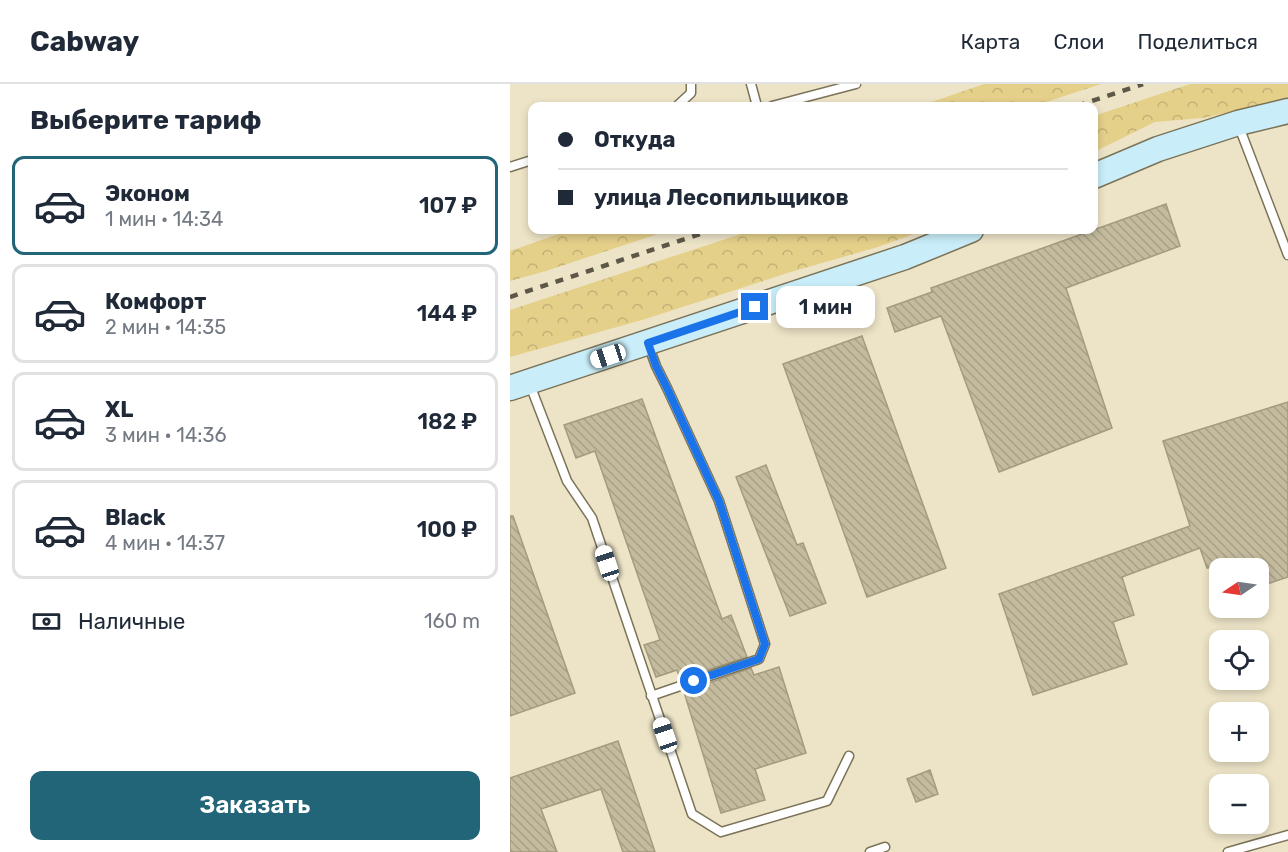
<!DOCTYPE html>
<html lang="ru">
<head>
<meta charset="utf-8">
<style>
  :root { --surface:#fff; --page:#f2f2f3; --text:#1f2937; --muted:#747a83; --line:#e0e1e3; --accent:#236578 }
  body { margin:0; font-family:Rubik,sans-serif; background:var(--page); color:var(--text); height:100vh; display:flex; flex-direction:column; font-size:22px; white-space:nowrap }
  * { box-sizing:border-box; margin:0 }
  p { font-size:20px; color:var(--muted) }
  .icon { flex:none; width:33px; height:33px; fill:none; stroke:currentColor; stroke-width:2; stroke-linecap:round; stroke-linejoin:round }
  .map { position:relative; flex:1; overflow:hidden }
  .side { display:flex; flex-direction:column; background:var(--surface); width:510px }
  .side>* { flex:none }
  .guide { position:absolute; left:18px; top:18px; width:570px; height:132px; border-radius:12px; box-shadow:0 3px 9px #0003; display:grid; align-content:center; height:132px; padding:0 30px; background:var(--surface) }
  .needle { width:39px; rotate:257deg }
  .controls { position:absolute; left:699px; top:474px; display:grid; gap:12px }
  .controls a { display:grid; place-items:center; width:60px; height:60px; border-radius:12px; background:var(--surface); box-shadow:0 3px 9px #0003; font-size:30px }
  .end { position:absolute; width:27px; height:27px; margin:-14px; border:8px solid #1a73e8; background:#fff; box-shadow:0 0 0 3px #fff }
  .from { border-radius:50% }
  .bubble { position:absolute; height:42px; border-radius:12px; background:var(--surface); box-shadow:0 3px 9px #0003; font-size:20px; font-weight:600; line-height:42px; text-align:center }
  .car { position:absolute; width:18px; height:36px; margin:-18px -9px; border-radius:8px; box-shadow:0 0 4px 2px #0007; background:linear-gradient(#fff 24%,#345 0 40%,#fff 0 76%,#345 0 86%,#fff 0) }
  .guide b { display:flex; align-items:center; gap:21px; height:57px; font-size:22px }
  .guide b+b { border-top:2px solid var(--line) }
  .guide i { width:15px; height:15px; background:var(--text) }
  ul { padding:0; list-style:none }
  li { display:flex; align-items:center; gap:18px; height:99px; margin:0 12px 9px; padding:0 18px; border:3px solid var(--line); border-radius:12px }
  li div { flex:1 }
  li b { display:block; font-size:22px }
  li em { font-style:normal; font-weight:600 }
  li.on { border-color:var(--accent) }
  li>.icon { width:54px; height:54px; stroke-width:1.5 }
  h2 { padding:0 30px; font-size:27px; line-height:72px }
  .pay { display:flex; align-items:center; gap:15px; height:66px; padding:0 30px; font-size:22px }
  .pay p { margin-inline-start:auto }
  .primary-button { display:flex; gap:12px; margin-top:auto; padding:12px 30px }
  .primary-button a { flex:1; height:69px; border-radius:12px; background:var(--accent); color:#fff; font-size:24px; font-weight:600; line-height:69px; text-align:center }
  header { display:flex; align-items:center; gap:36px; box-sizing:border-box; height:84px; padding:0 30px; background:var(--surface); border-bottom:2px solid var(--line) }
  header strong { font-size:28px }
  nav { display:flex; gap:33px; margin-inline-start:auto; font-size:21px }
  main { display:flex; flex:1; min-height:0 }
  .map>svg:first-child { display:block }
</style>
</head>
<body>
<header>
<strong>Cabway</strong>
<nav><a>Карта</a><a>Слои</a><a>Поделиться</a></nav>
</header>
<main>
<section class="side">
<h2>Выберите тариф</h2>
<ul>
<li class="on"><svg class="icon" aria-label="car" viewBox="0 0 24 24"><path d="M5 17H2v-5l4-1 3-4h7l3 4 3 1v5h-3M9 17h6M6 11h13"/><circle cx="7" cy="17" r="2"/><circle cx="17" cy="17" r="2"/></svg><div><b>Эконом</b><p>1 мин · 14:34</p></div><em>107 ₽</em></li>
<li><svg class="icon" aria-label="car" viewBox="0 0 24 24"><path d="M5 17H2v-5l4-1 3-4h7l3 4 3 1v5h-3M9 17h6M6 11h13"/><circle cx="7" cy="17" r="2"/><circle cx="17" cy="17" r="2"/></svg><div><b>Комфорт</b><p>2 мин · 14:35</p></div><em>144 ₽</em></li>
<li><svg class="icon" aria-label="car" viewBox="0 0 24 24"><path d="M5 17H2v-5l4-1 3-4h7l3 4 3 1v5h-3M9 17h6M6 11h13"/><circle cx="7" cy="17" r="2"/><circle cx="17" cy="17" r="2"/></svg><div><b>XL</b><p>3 мин · 14:36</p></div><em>182 ₽</em></li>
<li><svg class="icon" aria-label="car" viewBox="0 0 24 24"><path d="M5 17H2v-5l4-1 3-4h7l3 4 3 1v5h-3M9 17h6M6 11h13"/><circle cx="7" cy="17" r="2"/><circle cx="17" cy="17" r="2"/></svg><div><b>Black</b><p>4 мин · 14:37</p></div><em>100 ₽</em></li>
</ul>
<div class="pay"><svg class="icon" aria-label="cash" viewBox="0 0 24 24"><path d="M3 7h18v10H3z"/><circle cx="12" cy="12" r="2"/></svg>Наличные<p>160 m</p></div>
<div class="primary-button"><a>Заказать</a></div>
</section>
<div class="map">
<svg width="778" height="768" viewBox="0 0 778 768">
  <defs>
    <pattern id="forest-crowns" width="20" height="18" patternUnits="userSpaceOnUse" patternTransform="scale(1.5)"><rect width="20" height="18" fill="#e5d08a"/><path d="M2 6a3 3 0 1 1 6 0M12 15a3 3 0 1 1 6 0" fill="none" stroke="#c3b176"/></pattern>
    <pattern id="building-back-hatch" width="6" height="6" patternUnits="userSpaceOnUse" patternTransform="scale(1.5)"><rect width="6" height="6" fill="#c4bb9e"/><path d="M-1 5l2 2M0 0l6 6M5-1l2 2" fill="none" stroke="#a7a087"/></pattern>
  </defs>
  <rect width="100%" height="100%" fill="#ede4c7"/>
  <!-- forest -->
  <path fill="url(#forest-crowns)" d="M474,0h117l-67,22h-114z
    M680,0h98v15l-85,19 -48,4 -61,30v-36z
    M60,146h100l-124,41 -36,10v-30z
    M243,146h172l-47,17 -84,24 -152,49 -132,37v-47z"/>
  <!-- building -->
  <path fill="url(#building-back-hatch)" stroke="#a39b7f" stroke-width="1.5" d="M656,120l14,42 -114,42 46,140 -113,44 -58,-156 -46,16 -8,-24 45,-16 -1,-4z
    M352,252l84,232 -79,29 -84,-233z
    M132,315l80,220 9,-4 16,42 -67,22 -3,-9 -21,7 -12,-32 16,-5 -65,-189 -19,7 -12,-33z
    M778,318v175l-30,10v-19h-51l-7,-20 -78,29 12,38 -21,7 14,42 -94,31 -34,-101 191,-68 -27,-85z
    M256,381l31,80 6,-2 23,60 -36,13 -54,-139z
    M0,432h3l62,177 -65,23z
    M269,583l27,86 -51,16 10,31 -44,13 -37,-121 67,-24 3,7z
    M108,657l37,111h-32l-22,-63 -60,20 16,43h-47v-74z
    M420,686l8,24 -22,8 -9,-23z"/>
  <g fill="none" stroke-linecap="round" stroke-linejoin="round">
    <!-- lane casing -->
    <g stroke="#7b7358" stroke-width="11">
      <path id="lane" d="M241,0l6,22
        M167,22l14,-13v-9
        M262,22l84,-22
        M728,40l50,131
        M0,83l22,-7
        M138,260l8,22 11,22 52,113 46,143 -6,15 -108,37
        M20,301l37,96 25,37 100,296 29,18 106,-31 22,-45
        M360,768l15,-5
        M718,768l60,-17"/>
    </g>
    <!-- secondary casing -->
    <g stroke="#7b7358" stroke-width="27">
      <path id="secondary" d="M584,92l64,-27 80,-26 50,-12
        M0,304l395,-131 66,-27"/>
    </g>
    <!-- lane -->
    <use href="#lane" stroke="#fff" stroke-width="8"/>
    <!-- secondary -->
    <use href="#secondary" stroke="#c9eef9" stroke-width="24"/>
    <!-- rail -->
    <path stroke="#5c5747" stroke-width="4.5" stroke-dasharray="8 8" stroke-linecap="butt" d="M567,22l66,-22
      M0,213l202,-67"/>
  </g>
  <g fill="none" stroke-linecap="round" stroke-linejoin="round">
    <!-- route -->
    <path stroke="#1a73e8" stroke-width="8" d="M184,597l65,-22 6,-15 -46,-143 -52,-113 -11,-22 -8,-23 107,-36"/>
  </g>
</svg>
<div class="controls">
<a><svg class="needle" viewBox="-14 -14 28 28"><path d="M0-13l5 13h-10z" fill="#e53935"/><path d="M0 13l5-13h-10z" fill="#747a83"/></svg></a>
<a><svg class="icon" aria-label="locate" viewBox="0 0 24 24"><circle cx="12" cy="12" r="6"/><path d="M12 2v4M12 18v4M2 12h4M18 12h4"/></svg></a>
<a>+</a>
<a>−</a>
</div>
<i class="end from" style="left:184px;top:597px"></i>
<i class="end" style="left:245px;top:223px"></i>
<div class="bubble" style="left:266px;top:202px;width:99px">1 мин</div>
<i class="car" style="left:98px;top:272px;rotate:252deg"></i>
<i class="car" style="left:97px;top:479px;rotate:342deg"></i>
<i class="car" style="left:155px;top:651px;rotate:341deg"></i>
<div class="guide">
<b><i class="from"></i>Откуда</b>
<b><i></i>улица Лесопильщиков</b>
</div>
</div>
</main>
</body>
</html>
